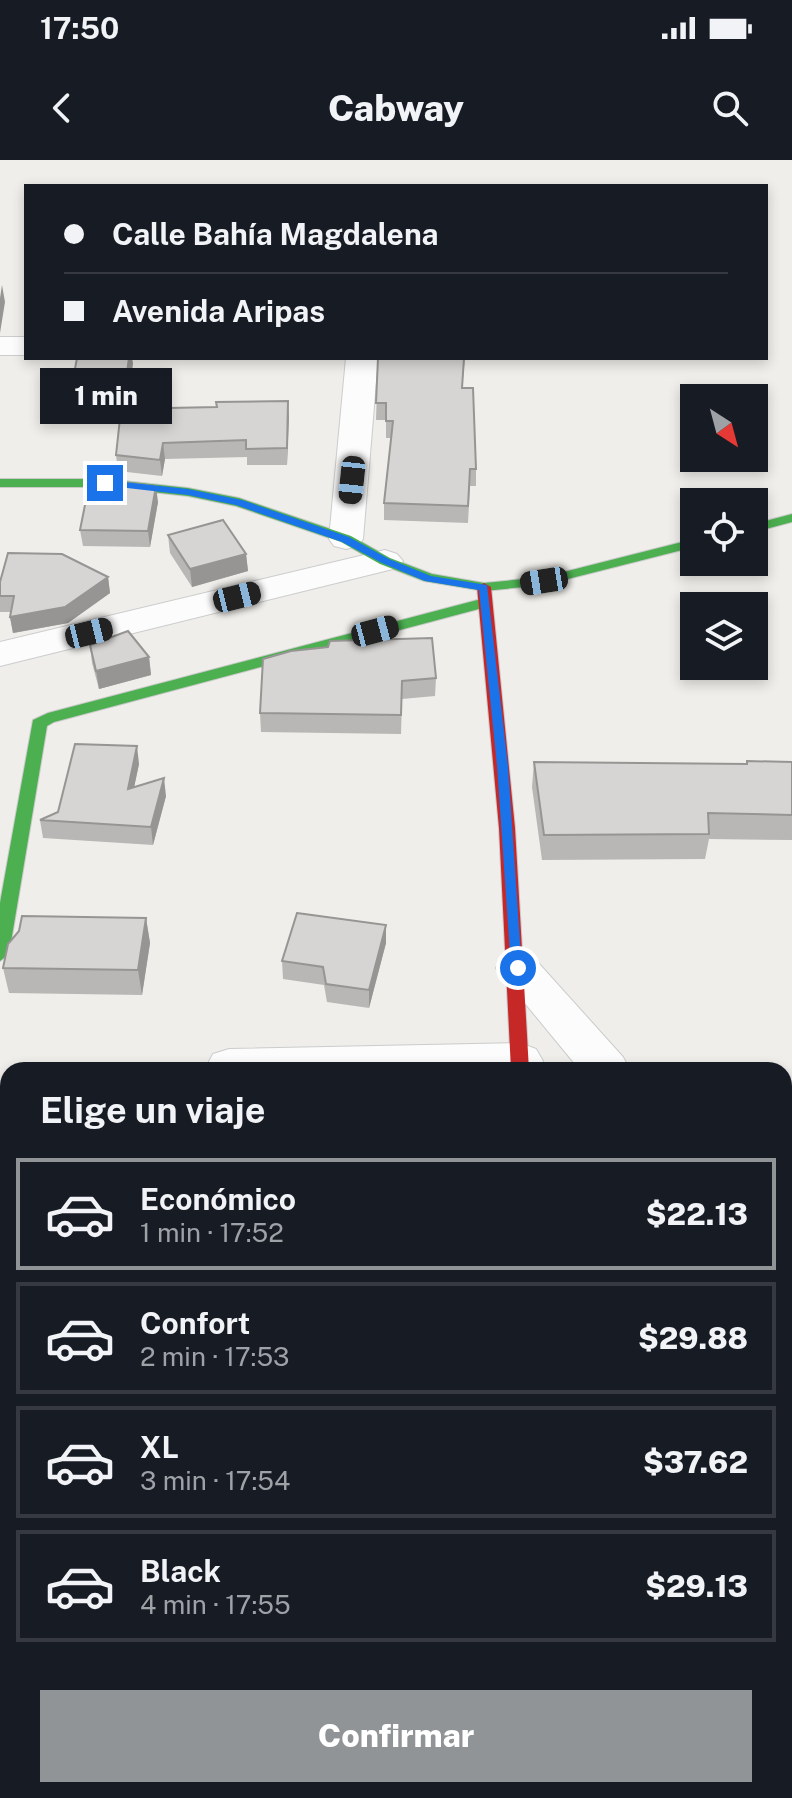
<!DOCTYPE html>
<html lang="es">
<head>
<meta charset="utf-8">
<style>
  :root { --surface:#171b24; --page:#20242c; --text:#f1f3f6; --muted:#9ea1a6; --line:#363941; --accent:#919496 }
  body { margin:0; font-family:"Public Sans",sans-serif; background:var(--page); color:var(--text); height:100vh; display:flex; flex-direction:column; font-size:30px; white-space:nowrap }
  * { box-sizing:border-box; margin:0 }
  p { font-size:26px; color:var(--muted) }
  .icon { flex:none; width:44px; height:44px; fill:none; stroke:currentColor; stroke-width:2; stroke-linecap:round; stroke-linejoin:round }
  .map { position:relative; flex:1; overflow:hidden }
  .drawer { position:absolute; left:0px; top:902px; width:792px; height:736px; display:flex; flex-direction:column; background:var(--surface); border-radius:24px 24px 0 0; box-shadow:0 4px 12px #0003 }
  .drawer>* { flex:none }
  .guide { position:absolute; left:24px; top:24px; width:744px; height:176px; border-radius:0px; box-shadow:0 4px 12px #0003; display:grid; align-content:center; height:176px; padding:0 40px; background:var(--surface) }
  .needle { width:52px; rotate:144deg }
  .buttons { position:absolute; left:680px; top:224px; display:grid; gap:16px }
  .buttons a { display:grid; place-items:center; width:88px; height:88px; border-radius:0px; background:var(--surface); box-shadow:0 4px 12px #0003; font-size:40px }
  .end { position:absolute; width:36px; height:36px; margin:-18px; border:10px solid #1a73e8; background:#fff; box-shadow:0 0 0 4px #fff }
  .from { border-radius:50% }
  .bubble { position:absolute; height:56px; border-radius:0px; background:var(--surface); box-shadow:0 4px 12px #0003; font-size:26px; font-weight:800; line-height:56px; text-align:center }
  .car { position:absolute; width:24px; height:48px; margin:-24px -12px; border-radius:10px; box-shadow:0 0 6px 2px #0007; background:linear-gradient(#222 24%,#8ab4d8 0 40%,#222 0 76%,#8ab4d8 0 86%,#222 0) }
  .guide b { display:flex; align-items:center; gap:28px; height:76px; font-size:30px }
  .guide b+b { border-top:2px solid var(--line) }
  .guide i { width:20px; height:20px; background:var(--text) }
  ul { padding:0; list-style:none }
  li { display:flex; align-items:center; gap:24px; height:112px; margin:0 16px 12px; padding:0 24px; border:4px solid var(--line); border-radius:0px }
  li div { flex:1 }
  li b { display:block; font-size:30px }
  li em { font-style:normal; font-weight:800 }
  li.current { border-color:var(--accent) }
  li>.icon { width:72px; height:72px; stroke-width:1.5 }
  h2 { padding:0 40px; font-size:36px; line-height:96px }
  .action { display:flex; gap:16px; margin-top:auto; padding:16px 40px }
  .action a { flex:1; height:92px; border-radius:0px; background:var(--accent); color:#fff; font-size:32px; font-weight:800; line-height:92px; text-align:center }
  .status { display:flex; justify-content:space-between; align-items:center; height:56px; padding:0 40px; background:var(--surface); direction:ltr }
  .status svg { height:22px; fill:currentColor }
  header { display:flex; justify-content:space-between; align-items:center; height:104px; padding:0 40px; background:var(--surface); font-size:36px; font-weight:800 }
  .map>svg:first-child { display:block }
</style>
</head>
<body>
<div class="status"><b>17:50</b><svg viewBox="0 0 49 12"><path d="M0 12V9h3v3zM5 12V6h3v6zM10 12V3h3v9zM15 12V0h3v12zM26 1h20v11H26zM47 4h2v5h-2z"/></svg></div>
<header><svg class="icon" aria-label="back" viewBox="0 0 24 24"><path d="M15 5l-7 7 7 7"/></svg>Cabway<svg class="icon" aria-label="search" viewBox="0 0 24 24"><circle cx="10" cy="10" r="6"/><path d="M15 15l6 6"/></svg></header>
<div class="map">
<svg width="792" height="1638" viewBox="0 0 792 1638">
  <rect width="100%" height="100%" fill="#efeeea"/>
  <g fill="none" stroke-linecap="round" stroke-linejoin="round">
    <!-- street casing -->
    <g stroke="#cbcccc" stroke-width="2">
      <path id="street" d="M0,177h26v18h-26z
        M346,198h32l-15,181 -5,7 -12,3 -12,-3 -5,-7z
        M385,390l12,4 6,7 -6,7 -397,98v-24z
        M518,792l15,5 90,100 7,13h-50l-84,-102 7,-11z
        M520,883l16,6 7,12 -5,9h-330l-2,-3 7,-13 16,-5z
        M784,1115l8,3v50l-8,-3z
        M8,1582v48h23l-13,8h-18v-55z
        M182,1630h60l1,8h-62z
        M502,1630h70l4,8h-71z"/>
    </g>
    <!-- fast casing -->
    <g stroke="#cacacb" stroke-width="2">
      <path id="fast" d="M0,319h105l83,9 51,10 112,38 39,22 42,16 52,9 60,-6 150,-38v8l-150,38 -60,6 -60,-10 -44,-17 -39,-22 -105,-36 -48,-10 -83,-9h-105z
        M792,354v8l-38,10v-8z
        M485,438l7,5 -2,3 -436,116 -7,4 -38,228 -9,7v-58l33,-183 15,-7z"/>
    </g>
    <!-- jam casing -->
    <g stroke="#cacacb" stroke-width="2">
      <path id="jam" d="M484,423l7,4 24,241 14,242h-18l-12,-242 -22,-241z"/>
    </g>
    <!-- street -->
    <use href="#street" fill="#fdfcfc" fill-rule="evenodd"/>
    <!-- fast -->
    <use href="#fast" fill="#4caf50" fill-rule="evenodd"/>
    <!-- jam -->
    <use href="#jam" fill="#c62828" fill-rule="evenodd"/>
  </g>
  <!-- wall -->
  <path fill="#b8b7b5" d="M378,198h87l-3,30 14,81v17h-6l-2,37 -84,-3v-17l7,-65h-5v-18h-10z
    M133,203l-7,46 91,-2 71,-6 -1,64h-40v-8l-82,2 -3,17 -44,-5 -2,-16 5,-43h-48l-3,-17z
    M158,342l-8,45 -67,-1 -3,-16z
    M168,375l78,19 2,17 -56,16 -22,-34z
    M108,417l2,16 -42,30 -55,10 -3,-16 1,-5h-11v-30z
    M90,485l59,12 2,18 -52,14 -7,-26z
    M263,499l173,19 -1,18 -33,3 -1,35 -140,-2 -1,-19z
    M747,601l45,1v78l-83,-1 -4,20 -163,1 -10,-73 2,-25 212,2z
    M139,604l-5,23 32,9 -13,49 -110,-7 -3,-18 18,-8z
    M146,758l4,25 -8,52 -133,-2 -6,-25z
    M386,765v18l-17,65 -42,-6 -3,-17 -41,-6 -1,-18z"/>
  <!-- shaded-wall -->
  <path fill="#969594" d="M2,125l3,17 -5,31v-35z
    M129,198h3l1,5 -7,49 -2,-18z
    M288,241l1,17 -2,47v-17z
    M163,283l2,16 -3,17 -2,-16z
    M156,326l2,16 -8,45 -2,-16z
    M246,394l2,17 -56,16 -2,-18z
    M108,417l2,16 -42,30 -55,10 -3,-16z
    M149,497l2,18 -52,14 -3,-18z
    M137,586l2,18 -9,43 -2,-18z
    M164,618l2,18 -13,49 -2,-18z
    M146,758l4,25 -8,52 -4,-25z
    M386,765v18l-17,65v-18z"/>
  <!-- building -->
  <path fill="#d6d5d3" stroke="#969594" stroke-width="2" d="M77,198h52l-5,36 -54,1z
    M378,198h86l-2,30h11l3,81h-6l-2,37 -84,-3 9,-82h-7v-18h-10z
    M288,241l-1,47 -41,1v-9l-83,3 -3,17 -44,-5 5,-46 96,-2 -1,-5z
    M113,321l43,5 -8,45 -68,-1 9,-45 23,1z
    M223,360l23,34 -56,15 -22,-34z
    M8,393l54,1 46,23 -43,30 -55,10 4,-21h-14v-14z
    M128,471l21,26 -53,14 -6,-26z
    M432,478l4,40 -34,3 -1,34 -141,-2 3,-54 28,-8 37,-4 2,-6z
    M75,584l62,2 -9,43 36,-11 -13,49 -111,-7 18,-8z
    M747,601l45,1v53l-84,-2 1,21 -165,1 -10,-73 213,2z
    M297,753l89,12 -17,65 -43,-6 -3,-17 -41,-6z
    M22,756l124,2 -8,52 -135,-2 5,-24 11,-13z"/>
  <!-- route -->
  <path fill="#1a73e8" d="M105,320l83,9 54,11 107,37 40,22 42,17 56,9 21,181 14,205 -4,2 -7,-5 -14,-202 -18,-176 -54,-9 -43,-18 -40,-21 -106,-37 -48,-10 -87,-10z"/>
</svg>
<div class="buttons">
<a><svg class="needle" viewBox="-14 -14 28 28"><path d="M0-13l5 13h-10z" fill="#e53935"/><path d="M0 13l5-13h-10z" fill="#9ea1a6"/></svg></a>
<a><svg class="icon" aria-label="locate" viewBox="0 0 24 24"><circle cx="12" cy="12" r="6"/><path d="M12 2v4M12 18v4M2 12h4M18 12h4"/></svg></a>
<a><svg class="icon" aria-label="layers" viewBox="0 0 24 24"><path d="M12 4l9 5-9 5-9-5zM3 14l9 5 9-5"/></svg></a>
</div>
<i class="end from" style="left:518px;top:808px"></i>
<i class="end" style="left:105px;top:323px"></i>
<div class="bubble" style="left:40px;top:208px;width:132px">1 min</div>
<i class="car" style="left:352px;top:320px;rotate:186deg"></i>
<i class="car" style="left:544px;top:421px;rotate:261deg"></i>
<i class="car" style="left:237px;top:437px;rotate:76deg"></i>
<i class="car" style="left:375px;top:471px;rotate:75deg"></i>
<i class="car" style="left:89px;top:473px;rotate:76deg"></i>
<div class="guide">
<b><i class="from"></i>Calle Bahía Magdalena</b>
<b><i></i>Avenida Aripas</b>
</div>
<section class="drawer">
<h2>Elige un viaje</h2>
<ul>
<li class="current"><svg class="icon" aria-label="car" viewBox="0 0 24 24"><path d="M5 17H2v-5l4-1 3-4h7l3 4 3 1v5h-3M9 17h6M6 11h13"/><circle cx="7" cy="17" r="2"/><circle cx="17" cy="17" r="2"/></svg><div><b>Económico</b><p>1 min · 17:52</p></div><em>$22.13</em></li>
<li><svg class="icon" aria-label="car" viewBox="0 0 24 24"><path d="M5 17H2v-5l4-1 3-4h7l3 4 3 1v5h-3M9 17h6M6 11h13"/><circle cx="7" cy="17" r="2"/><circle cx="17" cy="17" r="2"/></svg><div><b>Confort</b><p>2 min · 17:53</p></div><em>$29.88</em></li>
<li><svg class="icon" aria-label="car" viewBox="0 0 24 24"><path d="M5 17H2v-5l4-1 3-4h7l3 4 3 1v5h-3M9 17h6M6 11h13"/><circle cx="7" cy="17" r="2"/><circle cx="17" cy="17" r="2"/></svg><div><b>XL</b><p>3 min · 17:54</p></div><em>$37.62</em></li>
<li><svg class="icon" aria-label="car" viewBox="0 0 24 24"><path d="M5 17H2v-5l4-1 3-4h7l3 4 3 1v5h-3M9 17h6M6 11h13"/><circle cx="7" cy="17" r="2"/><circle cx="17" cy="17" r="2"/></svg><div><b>Black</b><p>4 min · 17:55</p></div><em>$29.13</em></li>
</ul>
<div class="action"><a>Confirmar</a></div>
</section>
</div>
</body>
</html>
